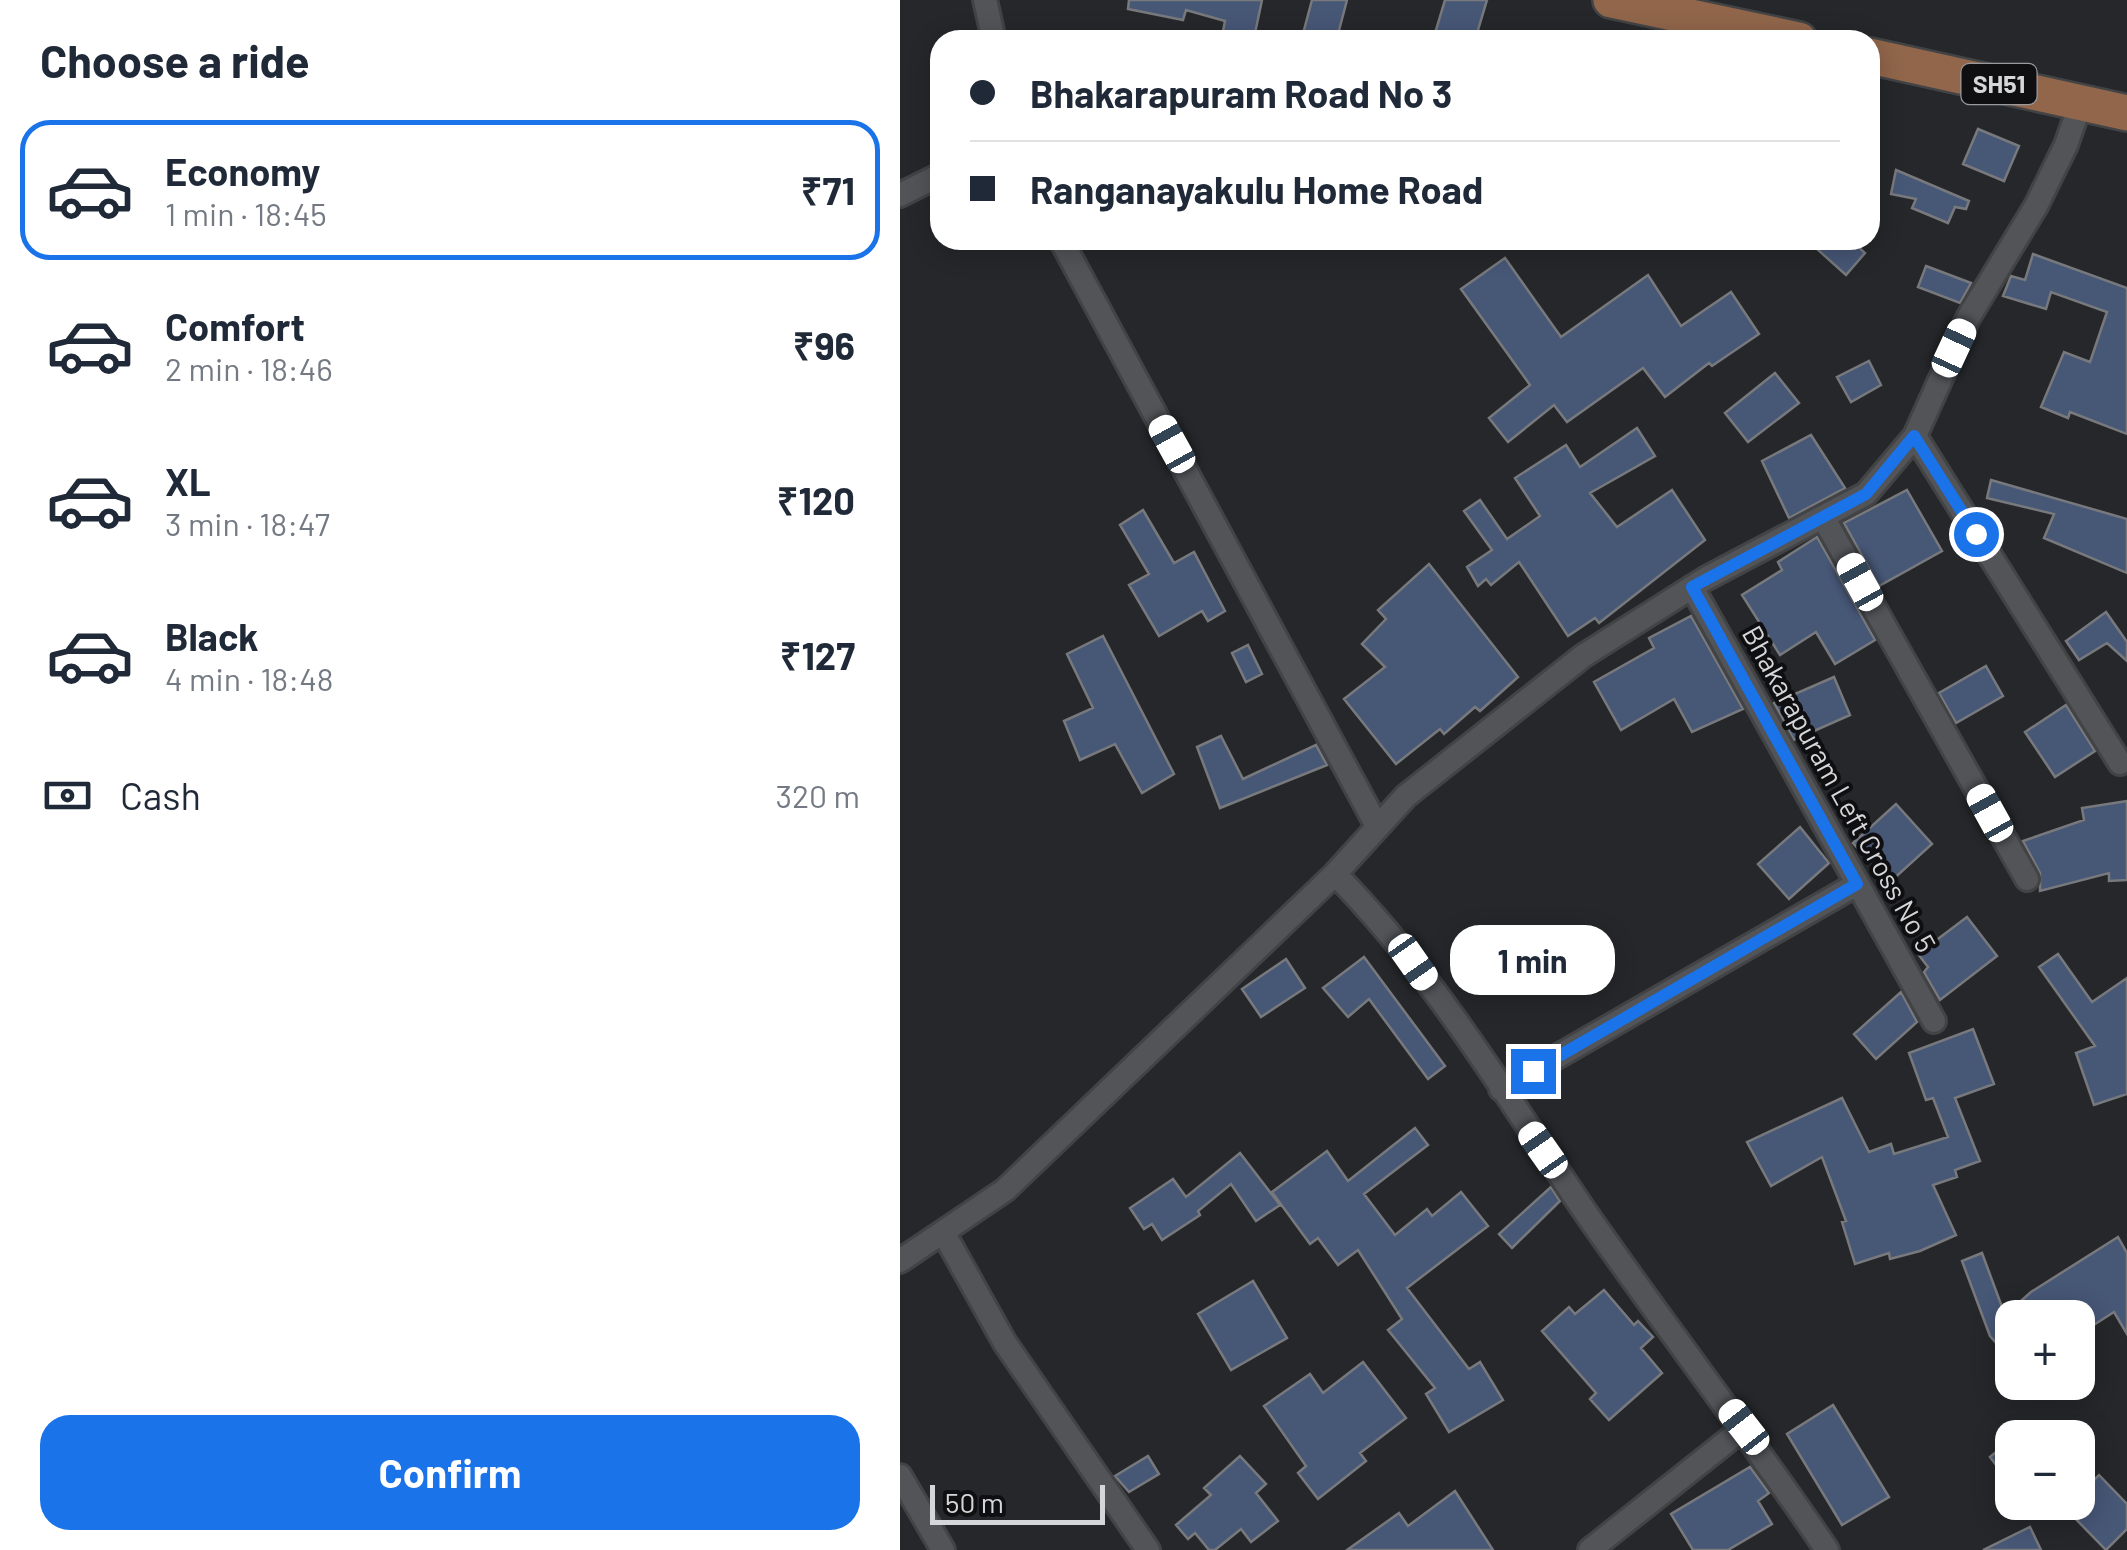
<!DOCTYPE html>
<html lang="en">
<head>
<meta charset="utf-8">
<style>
  :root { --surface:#fff; --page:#f6f6f7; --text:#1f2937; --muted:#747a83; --line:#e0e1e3; --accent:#1a73e8 }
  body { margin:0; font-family:Barlow,sans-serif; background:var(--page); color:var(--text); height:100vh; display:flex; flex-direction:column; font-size:38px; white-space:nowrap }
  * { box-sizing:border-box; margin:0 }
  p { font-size:32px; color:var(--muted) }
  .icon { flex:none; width:55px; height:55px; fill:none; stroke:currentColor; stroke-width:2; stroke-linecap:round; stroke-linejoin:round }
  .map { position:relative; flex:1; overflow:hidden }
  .details { display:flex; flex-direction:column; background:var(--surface); width:900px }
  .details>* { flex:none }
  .hud { position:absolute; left:30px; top:30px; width:950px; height:220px; border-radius:30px; box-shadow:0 5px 25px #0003; display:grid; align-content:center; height:220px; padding:0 40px; background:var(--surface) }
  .buttons { position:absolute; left:1095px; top:1300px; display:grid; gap:20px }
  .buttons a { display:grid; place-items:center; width:100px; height:100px; border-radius:20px; background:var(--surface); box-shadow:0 5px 25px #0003; font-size:50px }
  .scale { position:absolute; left:30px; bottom:25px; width:175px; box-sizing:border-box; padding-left:10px; border:5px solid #d5d6d8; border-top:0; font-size:28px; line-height:35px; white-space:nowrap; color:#d5d6d8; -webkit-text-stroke:8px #0f0f11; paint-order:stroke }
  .end { position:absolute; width:45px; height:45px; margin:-22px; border:12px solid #1a73e8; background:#fff; box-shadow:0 0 0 5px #fff }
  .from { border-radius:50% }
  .bubble { position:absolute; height:70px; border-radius:30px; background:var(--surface); box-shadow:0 5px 25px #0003; font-size:32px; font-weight:700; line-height:70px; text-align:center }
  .car { position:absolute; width:30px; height:60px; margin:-30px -15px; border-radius:12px; box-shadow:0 0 8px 2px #0007; background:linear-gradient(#fff 24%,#345 0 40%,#fff 0 76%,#345 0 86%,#fff 0) }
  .hud b { display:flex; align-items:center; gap:35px; height:95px; font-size:38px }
  .hud b+b { border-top:2px solid var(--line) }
  .hud i { width:25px; height:25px; background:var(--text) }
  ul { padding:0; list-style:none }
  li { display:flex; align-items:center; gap:30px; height:140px; margin:0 20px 15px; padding:0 20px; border:5px solid transparent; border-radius:30px }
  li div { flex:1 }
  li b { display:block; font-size:38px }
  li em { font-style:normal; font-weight:700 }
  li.active { border-color:var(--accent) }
  li>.icon { width:90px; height:90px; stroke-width:1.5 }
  h2 { padding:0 40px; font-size:45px; line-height:120px }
  .pay { display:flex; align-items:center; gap:25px; height:110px; padding:0 40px; font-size:38px }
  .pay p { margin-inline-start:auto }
  .cta { display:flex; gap:20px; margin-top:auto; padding:20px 40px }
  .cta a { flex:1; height:115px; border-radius:30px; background:var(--accent); color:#fff; font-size:40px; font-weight:700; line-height:115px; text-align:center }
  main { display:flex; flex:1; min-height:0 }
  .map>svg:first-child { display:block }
</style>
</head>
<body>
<main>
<section class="details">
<h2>Choose a ride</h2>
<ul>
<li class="active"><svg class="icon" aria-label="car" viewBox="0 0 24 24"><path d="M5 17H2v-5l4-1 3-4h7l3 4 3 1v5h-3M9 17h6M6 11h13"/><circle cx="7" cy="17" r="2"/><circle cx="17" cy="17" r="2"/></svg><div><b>Economy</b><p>1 min · 18:45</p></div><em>₹71</em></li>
<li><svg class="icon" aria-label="car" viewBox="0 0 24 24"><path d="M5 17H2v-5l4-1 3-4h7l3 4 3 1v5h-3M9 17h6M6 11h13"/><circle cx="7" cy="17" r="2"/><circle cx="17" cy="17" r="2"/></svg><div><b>Comfort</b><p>2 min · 18:46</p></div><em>₹96</em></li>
<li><svg class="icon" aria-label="car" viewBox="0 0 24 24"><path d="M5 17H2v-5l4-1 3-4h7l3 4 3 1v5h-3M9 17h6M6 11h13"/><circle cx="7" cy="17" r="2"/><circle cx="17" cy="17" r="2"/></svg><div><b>XL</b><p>3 min · 18:47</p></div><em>₹120</em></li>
<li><svg class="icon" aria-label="car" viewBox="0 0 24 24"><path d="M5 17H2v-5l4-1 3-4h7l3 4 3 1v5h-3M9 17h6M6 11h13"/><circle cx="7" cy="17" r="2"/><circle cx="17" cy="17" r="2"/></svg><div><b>Black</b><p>4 min · 18:48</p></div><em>₹127</em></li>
</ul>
<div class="pay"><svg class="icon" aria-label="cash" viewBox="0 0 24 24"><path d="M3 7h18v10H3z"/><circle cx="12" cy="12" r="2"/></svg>Cash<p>320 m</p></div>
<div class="cta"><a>Confirm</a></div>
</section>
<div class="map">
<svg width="1227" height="1550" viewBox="0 0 1227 1550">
  <rect width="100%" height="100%" fill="#25272a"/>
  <!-- building -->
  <path fill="#475776" stroke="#77797d" stroke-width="2.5" d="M229,0h133l-8,38 -31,-7 2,-10 -39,-11 -3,10 -55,-11z
    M412,0h35l-10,38 -33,-8z
    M545,0h42l-12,40h-42z
    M1078,129l41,17 -15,35 -41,-17z
    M996,170l73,31 -3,8 -11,-2 -7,16 -36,-15 4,-9 -25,-5z
    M907,240h44l14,13 -19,22z
    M1133,254l94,34v146l-57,-22 -2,6 -27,-11 23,-55 26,10 17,-50 -56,-20 -5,17 -43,-13 8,-20 14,4z
    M605,258l56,79 87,-62 33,51 50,-34 28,42 -47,32 -3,-3 -44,34 -22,-29 -76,54 -13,-17 -46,37 -19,-24 41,-33 -69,-96z
    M1026,266l45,17 -11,20 -42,-16z
    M969,361l12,24 -30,17 -14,-25z
    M875,373l24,30 -51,39 -23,-29z
    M737,428l18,28 -65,37 27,34 55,-37 33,50 -106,83 -4,-5 -27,18 -49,-74 -28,23 -5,-6 -8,7 -11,-19 25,-17 -28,-39 16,-11 27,39 33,-23 -25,-38 51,-33 14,22z
    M911,435l34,53 -56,30 -27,-57z
    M1091,480l136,39v54l-83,-35 10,-24 -67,-16z
    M1007,490l35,61 -63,35 -35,-63z
    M243,510l31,53 20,-11 31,59 -17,10 -6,-10 -43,25 -30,-51 20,-11 -29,-49z
    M917,537l58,103 -40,24 -19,-32 -36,23 -38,-60 40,-25 -4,-8z
    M529,564l89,113 -38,34 -5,-4 -31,27 -4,-5 -44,35 -52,-65 41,-32 -23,-23 24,-25 -8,-9z
    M1206,612l21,30v19l-20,-18 -28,17 -13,-19z
    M791,616l52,93 -51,23 -18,-33 -53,31 -27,-48 60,-34 -5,-10z
    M203,636l71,138 -32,19 -27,-49 -35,16 -16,-39 29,-13 -26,-54z
    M348,645l14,29 -16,8 -14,-29z
    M1086,666l17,30 -47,27 -17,-30z
    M934,677l16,38 -56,25 -20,-37z
    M1166,705l29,46 -40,26 -30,-45z
    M321,736l22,43 73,-34 11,20 -107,43 -23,-61z
    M1227,801v79l-18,1v-8l-69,18v-18l-17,-32 61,-21 -2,-12z
    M996,804l36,40 -43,39 -36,-40z
    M900,827l29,36 -40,36 -31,-35z
    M1067,917l30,39 -57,44 -16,-28 4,-5 -10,-13z
    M1158,954l34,48 35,-24v116l-33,11 -18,-52 19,-7 -56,-79z
    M464,957l81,109 -17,13 -59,-80 -21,18 -25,-29z
    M386,959l19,29 -44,29 -19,-28z
    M1001,992l16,30 -41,37 -22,-25z
    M1073,1029l21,55 -39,14 25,63 -25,9 2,7 -24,8 23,50 -36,16 -30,8 -1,-6 -34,11 -13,-42 4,-1 -24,-64 -51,29 -24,-44 95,-44 27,54 22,-8 3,10 54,-17 -15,-39 -7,2 -17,-47z
    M515,1128l13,17 -64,49 31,41 32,-26 5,7 29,-24 27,34 -81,62 62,81 11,-7 23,38 -54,32 -23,-38 9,-6 -47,-58 14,-11 -44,-69 -20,15 -20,-27 -8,6 -38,-52 55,-41 21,30z
    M340,1153l40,52 -24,16 -25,-37 -33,27 2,4 -38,25 -10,-16 -8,5 -14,-21 43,-29 13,18z
    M651,1187l9,14 -48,47 -13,-14z
    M1218,1237l9,16v81l-13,-22 -36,23v-17h-66v43l-22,-25 -28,-75 20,-8 23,62 26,-23z
    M353,1281l34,57 -56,32 -33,-56z
    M704,1290l30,35 4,-4 15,16 -12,11 21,25 -53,47 -19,-21 6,-6 -54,-62 27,-24 6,7z
    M463,1362l43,56 -46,35 6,8 -48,38 -20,-26 8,-7 -42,-60 46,-32 13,19z
    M933,1405l56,92 -47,28 -55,-91z
    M1112,1439v47l-22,-29z
    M248,1456l11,18 -30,18 -14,-16z
    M340,1456l26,28 -10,9 22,28 -27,21 -10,-13 -26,21h-6l-14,-17 -7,6 -12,-14 35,-30 -7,-7z
    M850,1467l19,26 -11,8 14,23 -44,26h-35l-22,-36z
    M1199,1475l28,29v25l-21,21 -41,-42 13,-6v-6z
    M555,1491l38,59h-146l52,-37 9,13z
    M1130,1527l11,23h-58z"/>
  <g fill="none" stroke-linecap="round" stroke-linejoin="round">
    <!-- street casing -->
    <g stroke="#424345" stroke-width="28">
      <path id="street" d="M85,0l9,40
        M0,195l40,-20
        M161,240l315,584
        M1015,436l205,327
        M923,517l204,362
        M792,587l242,434
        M435,874c99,100 173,225 253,342 78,112 162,220 239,334
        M601,1089l356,-205
        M43,1232l62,111 143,207
        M0,1261l105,-71 330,-316 71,-78 177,-140 122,-77 161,-85 49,-58 53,-118 68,-112 30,-61 15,-43
        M0,1476l43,74
        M690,1550l155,-123"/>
    </g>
    <!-- primary casing -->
    <g stroke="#424345" stroke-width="40">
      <path id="primary" d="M711,0l188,40
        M970,56l257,57"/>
    </g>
    <!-- street -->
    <use href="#street" stroke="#525458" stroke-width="22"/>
    <!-- primary -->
    <use href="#primary" stroke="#91664b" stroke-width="35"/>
  </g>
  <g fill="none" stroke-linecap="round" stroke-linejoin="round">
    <!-- route -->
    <path stroke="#1a73e8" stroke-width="12" d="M633,1071l324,-187 -165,-297 174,-93 48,-58 62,98"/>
  </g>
  <g text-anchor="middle" stroke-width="8" stroke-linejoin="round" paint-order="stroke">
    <!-- shield labels -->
    <rect fill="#0f0f11" stroke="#9a9a9c" stroke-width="2.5" x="1061.5" y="64" width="75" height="40" rx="8"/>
    <g font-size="25" font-weight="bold" fill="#d5d6d8">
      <text x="1099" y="93">SH51</text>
    </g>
    <!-- street labels -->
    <g font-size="28" fill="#d5d6d8" stroke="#0f0f11">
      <text transform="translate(939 789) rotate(61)" y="10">Bhakarapuram Left Cross No 5</text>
    </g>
  </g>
</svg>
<div class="buttons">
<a>+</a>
<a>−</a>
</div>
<div class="scale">50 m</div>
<i class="end from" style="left:1076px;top:534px"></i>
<i class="end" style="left:633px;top:1071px"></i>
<div class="bubble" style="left:550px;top:925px;width:165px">1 min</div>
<i class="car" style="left:1054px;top:348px;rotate:25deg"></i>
<i class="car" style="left:272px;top:444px;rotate:331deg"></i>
<i class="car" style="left:960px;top:582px;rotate:331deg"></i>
<i class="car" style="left:1090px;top:813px;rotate:331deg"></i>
<i class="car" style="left:513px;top:962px;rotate:145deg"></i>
<i class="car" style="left:643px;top:1150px;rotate:325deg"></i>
<i class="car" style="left:844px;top:1427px;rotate:322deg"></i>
<div class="hud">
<b><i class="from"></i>Bhakarapuram Road No 3</b>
<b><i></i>Ranganayakulu Home Road</b>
</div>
</div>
</main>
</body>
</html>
